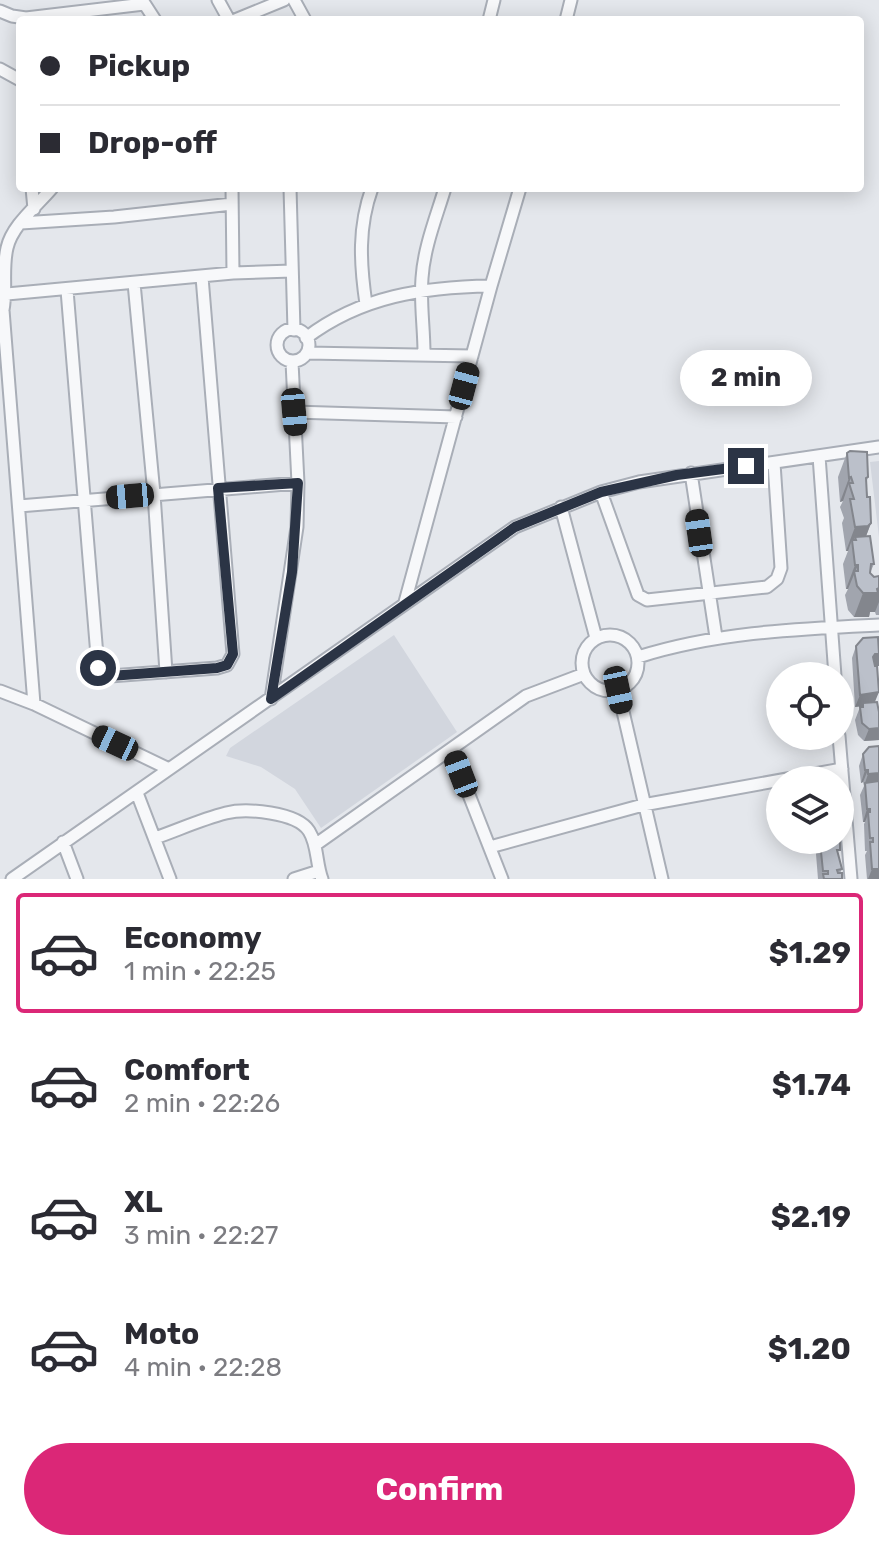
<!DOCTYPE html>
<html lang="en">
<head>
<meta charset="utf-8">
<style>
  :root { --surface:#fff; --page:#f2f2f3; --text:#2b2b33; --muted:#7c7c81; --line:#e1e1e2; --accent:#db2777 }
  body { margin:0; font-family:Rubik,sans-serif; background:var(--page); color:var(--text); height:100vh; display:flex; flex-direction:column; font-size:30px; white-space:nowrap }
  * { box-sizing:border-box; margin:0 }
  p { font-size:26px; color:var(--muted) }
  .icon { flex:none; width:44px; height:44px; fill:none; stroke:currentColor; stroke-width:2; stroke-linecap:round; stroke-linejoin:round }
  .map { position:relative; height:879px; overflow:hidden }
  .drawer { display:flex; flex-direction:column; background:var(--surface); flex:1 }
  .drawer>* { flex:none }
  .hud { position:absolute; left:16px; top:16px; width:848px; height:176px; border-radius:8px; box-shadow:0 4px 20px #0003; display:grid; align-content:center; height:176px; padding:0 24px; background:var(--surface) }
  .tools { position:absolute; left:766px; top:662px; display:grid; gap:16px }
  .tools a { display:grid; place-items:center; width:88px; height:88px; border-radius:50%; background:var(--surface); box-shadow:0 4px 20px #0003; font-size:40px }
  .end { position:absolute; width:36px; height:36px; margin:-18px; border:10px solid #2b3445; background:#fff; box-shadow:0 0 0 4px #fff }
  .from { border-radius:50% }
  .bubble { position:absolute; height:56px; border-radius:28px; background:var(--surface); box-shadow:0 4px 20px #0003; font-size:26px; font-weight:700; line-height:56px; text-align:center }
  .car { position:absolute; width:24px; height:48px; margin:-24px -12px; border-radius:10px; box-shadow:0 0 6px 2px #0007; background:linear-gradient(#222 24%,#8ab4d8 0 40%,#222 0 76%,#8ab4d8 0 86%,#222 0) }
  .hud b { display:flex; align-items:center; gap:28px; height:76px; font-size:30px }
  .hud b+b { border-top:2px solid var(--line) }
  .hud i { width:20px; height:20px; background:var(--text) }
  ul { padding:14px 0 0; list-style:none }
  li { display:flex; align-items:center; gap:24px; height:120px; margin:0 16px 12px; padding:0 8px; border:4px solid transparent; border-radius:8px }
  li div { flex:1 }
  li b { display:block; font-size:30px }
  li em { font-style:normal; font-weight:700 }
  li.active { border-color:var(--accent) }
  li>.icon { width:72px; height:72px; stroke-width:1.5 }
  .cta { display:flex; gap:16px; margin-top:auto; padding:16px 24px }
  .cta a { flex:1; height:92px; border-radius:48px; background:var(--accent); color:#fff; font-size:32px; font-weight:700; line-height:92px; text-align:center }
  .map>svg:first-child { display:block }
</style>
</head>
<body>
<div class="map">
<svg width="879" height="879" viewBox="0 0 879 879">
  <rect width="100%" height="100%" fill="#e4e7ec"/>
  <!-- built -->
  <path fill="#d2d6de" d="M879,461v76l-9,-75z
    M394,635l63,97 -136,96 -26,-39 -34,-22 -35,-11 4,-8z"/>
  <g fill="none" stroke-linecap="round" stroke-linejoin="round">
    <!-- street casing -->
    <g stroke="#a9aeb7" stroke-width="15">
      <path id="street" d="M142,0l13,20
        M218,0l11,20
        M294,0l11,20
        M0,11l12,5 14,2 118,-14
        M235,20l49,-20
        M489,20l5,-20
        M566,20l5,-20
        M0,69l20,11
        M32,188l2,21
        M232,188l1,85
        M290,188l4,142
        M21,223l93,-6 118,-13
        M134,283l20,211 12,178
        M67,290l31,378 12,8 107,-8 10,-3 6,-11 -31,-377
        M7,294l226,-21 59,-2
        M366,304c-6,-41 -8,-77 6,-116
        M277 345a16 16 0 1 1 32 0a16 16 0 1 1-32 0Z
        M306,338c55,-42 118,-51 185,-52
        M307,353l165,3
        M424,353c0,-25 -4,-50 -2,-75 2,-31 14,-60 23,-90
        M294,412l162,5
        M819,456l16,220
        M691,473l25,164
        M601,492l37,103 9,5 120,-13 10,-8 4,-11 -7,-105
        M19,506l279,-23
        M561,507l35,131
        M405,602l86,-316 29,-98
        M582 663a28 28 0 1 1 56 0a28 28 0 1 1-56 0Z
        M638,657c79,-25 159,-28 241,-32
        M618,690l44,189
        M0,691l34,13 135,65
        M271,699l26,-172 1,-44 -6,-121
        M34,704l-31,-394c4,-20 -1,-41 4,-62 5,-23 30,-42 45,-60
        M839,736l12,143
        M451,749l51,130
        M137,793l33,86
        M155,838c23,-8 47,-19 71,-25 20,-5 71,-1 83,18 9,14 7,33 13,48
        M63,842l14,37
        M315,845l211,-149 58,-22
        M490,847l153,-42 199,-36
        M12,879l503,-352 86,-35 38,-10 240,-35
        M294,879l25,-8"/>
    </g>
    <!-- street -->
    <use href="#street" stroke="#f7f8fa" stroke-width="11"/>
  </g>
  <!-- wall -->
  <path fill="#a1a5ae" d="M847,453l21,24 -2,6 5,40 -5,13 8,28 -4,9 4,4 5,-1v39h-3l-1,-3h-5l-1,5h-15l-6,-7 -3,-15 3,-6h-2l-3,-25 5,-13h-2l-4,-28 2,-5 -4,-11 3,-6 -3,1 -2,-25z
    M879,641v25h-2l-2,36 4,38 -15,1 -6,-6 -3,-15 5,-13 2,-1 -7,1 -3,-49 4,-12z
    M879,746v133h-12l-2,-24 2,-4h-2l-1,-27 1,-2h-2l-3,-27 4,-9 -1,-4 -2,1 -2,-17 4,-12z
    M820,842l18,14 4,13 -2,4 2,6h-24l-2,-25z"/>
  <!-- shaded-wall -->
  <path fill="#83868d" d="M851,477l-8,24 -3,1 9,-24z
    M871,523l-9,24 -6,-7 -1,-3 -3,8v-5l-4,11h-2l9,-24z
    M855,565h3l-10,24h-2z
    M879,588v14l-4,10h-5l-1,5h-15l9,-24z
    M875,654h4v12h-9l3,-9z
    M879,692l-5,12 -11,-1 -1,3 -7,1 5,-12z
    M879,728v12l-15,1 5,-12z
    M879,768v12l-2,5 -12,-2 3,-9z
    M865,770h3l-5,12 -2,1z
    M867,809h3l-5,13h-2z
    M872,869h7v10h-11z"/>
  <!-- building -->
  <path fill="#bbc0ca" stroke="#83868d" stroke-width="2" d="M850,451l17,1 1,25 -2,1 1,19h3l1,26 -3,3 -13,1 -5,-28h4l-5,-16h4l-2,-6 -2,1 -2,-25z
    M870,536l4,28h-3l-1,9 4,4 5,-1v12l-2,1 1,4h-15l-6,-7 -3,-15h4v-6h-3l-3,-25h4l-1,-3z
    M878,637l1,17h-4l-2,3 2,9h2l2,26 -19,3 -4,-49 7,-8z
    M877,702l2,10v16l-10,1 -7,-6 -2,-16h3v-4z
    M879,746v27l-11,1v-4h-3l-2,-16 6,-7z
    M879,781v88h-7l-2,-27h3v-4h-3l-2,-26h2v-3h-3l-2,-26z
    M824,840l16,1v9h-3l5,19 -5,1 1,3h4v6h-18l-1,-5h5v-3h-5l-3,-29z"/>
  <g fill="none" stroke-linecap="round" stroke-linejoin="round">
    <!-- route -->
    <path stroke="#2b3445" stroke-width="10" d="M98,668l12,8 107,-8 10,-3 6,-11 -15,-166 80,-5 -6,89 -21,127 244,-172 86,-35 76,-17 69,-9"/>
  </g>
</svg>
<div class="tools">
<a><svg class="icon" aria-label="locate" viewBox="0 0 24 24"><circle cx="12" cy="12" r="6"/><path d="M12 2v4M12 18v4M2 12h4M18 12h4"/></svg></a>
<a><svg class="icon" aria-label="layers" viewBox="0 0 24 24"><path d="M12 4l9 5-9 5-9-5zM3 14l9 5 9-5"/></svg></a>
</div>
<i class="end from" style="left:98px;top:668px"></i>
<i class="end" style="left:746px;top:466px"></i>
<div class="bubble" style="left:680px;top:350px;width:132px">2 min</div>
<i class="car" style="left:464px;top:386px;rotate:15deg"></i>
<i class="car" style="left:294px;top:412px;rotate:175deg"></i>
<i class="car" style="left:130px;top:496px;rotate:265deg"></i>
<i class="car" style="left:699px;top:533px;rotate:352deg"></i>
<i class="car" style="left:618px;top:690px;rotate:168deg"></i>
<i class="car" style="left:115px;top:743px;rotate:295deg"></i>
<i class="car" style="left:461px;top:774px;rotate:339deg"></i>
<div class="hud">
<b><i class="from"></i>Pickup</b>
<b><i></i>Drop-off</b>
</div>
</div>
<section class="drawer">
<ul>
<li class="active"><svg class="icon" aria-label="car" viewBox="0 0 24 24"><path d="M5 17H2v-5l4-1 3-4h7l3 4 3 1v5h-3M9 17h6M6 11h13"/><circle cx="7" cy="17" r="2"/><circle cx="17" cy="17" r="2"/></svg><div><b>Economy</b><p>1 min · 22:25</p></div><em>$1.29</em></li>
<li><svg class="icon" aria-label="car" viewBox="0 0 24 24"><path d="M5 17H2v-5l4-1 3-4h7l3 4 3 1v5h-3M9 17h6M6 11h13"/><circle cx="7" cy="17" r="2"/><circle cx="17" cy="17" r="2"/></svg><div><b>Comfort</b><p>2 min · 22:26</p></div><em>$1.74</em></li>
<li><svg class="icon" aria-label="car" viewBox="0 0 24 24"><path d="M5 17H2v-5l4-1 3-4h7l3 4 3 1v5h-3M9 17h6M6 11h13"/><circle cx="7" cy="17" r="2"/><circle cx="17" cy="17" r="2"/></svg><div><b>XL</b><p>3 min · 22:27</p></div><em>$2.19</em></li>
<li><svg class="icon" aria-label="car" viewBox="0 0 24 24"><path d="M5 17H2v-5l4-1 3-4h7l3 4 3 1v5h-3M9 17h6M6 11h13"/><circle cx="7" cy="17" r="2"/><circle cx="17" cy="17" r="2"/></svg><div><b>Moto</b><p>4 min · 22:28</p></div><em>$1.20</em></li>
</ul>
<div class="cta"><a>Confirm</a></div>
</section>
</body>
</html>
